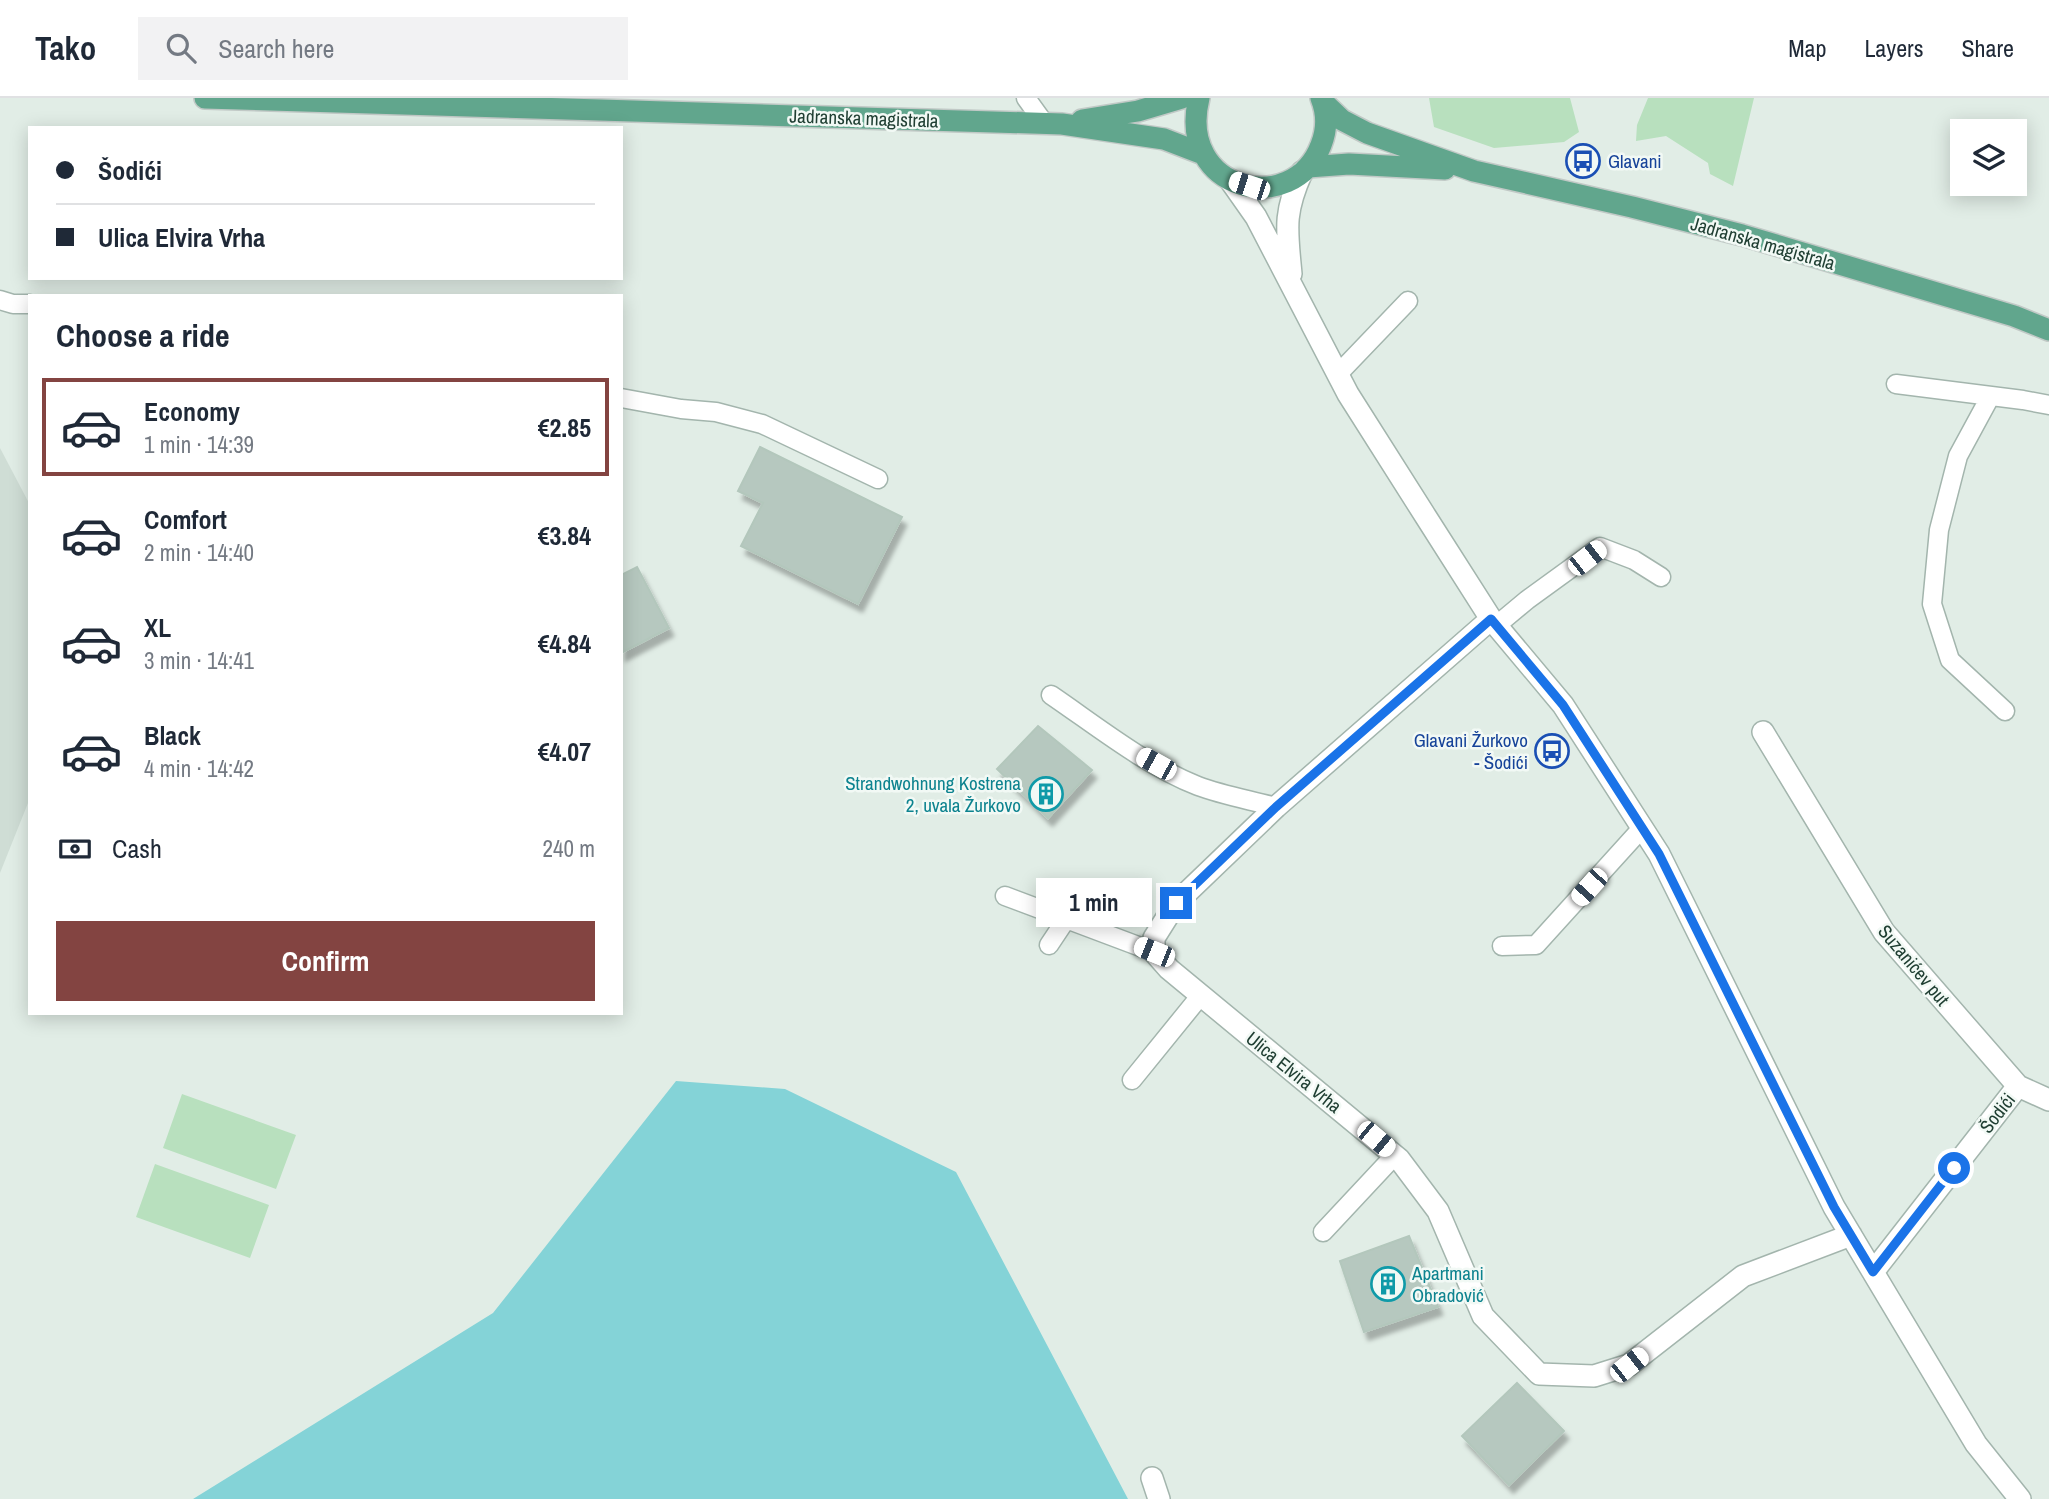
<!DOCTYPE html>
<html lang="en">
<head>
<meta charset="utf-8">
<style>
  :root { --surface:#fff; --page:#f2f2f3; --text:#1f2937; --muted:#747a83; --line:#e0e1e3; --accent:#834441 }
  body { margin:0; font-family:"Archivo Narrow",sans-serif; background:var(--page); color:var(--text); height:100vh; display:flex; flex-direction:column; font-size:26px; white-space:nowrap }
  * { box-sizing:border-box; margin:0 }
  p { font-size:23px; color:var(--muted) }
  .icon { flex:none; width:38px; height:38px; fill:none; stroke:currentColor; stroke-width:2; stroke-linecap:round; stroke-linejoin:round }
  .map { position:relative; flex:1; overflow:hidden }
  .sheet { position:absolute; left:28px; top:196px; width:595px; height:721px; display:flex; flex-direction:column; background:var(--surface); border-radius:0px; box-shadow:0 4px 18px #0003 }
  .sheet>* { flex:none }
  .guide { position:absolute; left:28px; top:28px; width:595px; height:154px; border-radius:0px; box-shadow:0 4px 18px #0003; display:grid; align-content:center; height:154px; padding:0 28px; background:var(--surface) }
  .buttons { position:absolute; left:1950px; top:21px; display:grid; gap:14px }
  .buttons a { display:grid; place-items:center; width:77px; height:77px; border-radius:0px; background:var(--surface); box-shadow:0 4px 18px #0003; font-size:35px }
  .end { position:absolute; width:32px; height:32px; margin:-16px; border:9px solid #1a73e8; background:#fff; box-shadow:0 0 0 4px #fff }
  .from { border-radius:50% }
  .bubble { position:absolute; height:49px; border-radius:0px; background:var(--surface); box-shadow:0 4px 18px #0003; font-size:23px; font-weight:700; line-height:49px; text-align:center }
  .car { position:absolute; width:21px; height:42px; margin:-21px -10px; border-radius:9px; box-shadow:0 0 5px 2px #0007; background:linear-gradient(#fff 24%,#345 0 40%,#fff 0 76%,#345 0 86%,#fff 0) }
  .guide b { display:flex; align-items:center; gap:24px; height:66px; font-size:26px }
  .guide b+b { border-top:2px solid var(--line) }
  .guide i { width:18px; height:18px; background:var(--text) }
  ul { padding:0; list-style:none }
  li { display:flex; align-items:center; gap:21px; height:98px; margin:0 14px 10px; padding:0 14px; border:4px solid transparent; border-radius:0px }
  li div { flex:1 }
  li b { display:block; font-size:26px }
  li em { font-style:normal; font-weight:700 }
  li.selected { border-color:var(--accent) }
  li>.icon { width:63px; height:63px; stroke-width:1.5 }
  h2 { padding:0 28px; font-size:32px; line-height:84px }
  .pay { display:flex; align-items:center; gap:18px; height:77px; padding:0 28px; font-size:26px }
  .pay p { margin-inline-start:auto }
  .cta { display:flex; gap:14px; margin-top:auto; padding:14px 28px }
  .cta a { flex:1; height:80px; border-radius:0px; background:var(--accent); color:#fff; font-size:28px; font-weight:700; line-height:80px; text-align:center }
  header { display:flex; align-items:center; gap:42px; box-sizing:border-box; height:98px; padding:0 35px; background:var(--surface); border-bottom:2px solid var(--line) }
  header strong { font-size:33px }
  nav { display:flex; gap:38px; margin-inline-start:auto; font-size:24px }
  .search { width:490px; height:63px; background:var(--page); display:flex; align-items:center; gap:18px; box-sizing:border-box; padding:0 24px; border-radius:0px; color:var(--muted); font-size:26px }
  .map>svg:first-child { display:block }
</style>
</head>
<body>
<header>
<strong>Tako</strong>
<div class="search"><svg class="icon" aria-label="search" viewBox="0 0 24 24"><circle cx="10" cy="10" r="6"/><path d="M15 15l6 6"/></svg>Search here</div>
<nav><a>Map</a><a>Layers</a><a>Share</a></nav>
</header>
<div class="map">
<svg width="2049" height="1401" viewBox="0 0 2049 1401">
  <defs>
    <filter id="shadow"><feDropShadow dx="4.5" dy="8" stdDeviation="2" flood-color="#0004"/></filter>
  </defs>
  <rect width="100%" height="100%" fill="#e1ede6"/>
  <!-- built -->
  <path fill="#cfddd5" d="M0,350l30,57v293l-30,75z"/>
  <!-- green -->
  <path fill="#b8e0be" d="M1429,0h141l9,34 -15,10 -70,6 -60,-21z
    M1648,0h106l-21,88 -23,-12 -2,-11 -42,-27 -30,5 1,-16z
    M182,996l114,41 -20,54 -113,-41z
    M155,1066l114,41 -19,53 -114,-41z"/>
  <!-- water -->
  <path fill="#84d3d7" d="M676,983l109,8 171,83 172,327h-935l300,-186z"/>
  <!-- building -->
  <path fill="#b6c8bf" stroke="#b3c7bc" stroke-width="2" filter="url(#shadow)" d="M760,349l142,70 -44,87 -117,-58 22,-43 -25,-12z
    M637,469l32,61 -48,25v-78z
    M1038,628l54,44 -44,48 -51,-49z
    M1409,1138l29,71 -74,25 -24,-71z
    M1517,1285l47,48 -55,54 -47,-49z"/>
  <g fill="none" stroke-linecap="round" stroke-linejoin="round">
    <!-- lane casing -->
    <g stroke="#a3b5ad" stroke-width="21">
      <path id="lane" d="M1026,0l18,25
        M0,202l13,4h17
        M1338,276l70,-73
        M1896,286l127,16 26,5
        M1990,299l-32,59 -19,74 -7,74 18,56 55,51
        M621,300l60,11 35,3 46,12 116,55
        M1497,527l30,-25 73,-53 34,13 27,17
        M1051,597c47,32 94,70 147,91 24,9 52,14 78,21
        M1005,798l149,56
        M1049,847l18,-27
        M1502,848l34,-1 106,-117
        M1132,982l69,-85
        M1323,1134l72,-77"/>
    </g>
    <!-- street casing -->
    <g stroke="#a3b5ad" stroke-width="24">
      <path id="street" d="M1230,82l26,37 92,177 78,123 65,102 72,86 96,149 175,353 142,237 44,55
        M1291,176c-4,-44 -8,-60 11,-102
        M1491,521l-215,188 -100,96 -22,35v14l15,17 230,190 39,52 45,105 56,58 55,2 35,-11 114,-89 108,-41
        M1763,634l121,200 134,154 31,14
        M1873,1174l145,-186
        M1152,1380l7,21"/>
    </g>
    <!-- primary casing -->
    <g stroke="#c1c9c6" stroke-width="24">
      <path id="primary" d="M205,0l857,26 102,15 39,15
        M1199,0c-23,93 94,121 122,47 6,-15 6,-32 0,-47
        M1322,3l20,19 25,13 107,38 158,36 110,28 272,81 35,14
        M1082,22l56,-9 44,-13
        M1308,69l41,-3 96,5"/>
    </g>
    <!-- lane -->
    <use href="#lane" stroke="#fff" stroke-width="18"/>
    <!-- street -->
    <use href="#street" stroke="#fff" stroke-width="21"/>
    <!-- primary -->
    <use href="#primary" stroke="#61a68d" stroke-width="21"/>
  </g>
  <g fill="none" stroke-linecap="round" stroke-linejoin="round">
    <!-- route -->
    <path stroke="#1a73e8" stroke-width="9" d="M1176,805l100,-96 215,-188 72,86 96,149 175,353 39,65 81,-104"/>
  </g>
  <!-- icons -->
  <defs>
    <g id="bus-ring" transform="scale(1.75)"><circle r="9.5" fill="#f2f9f5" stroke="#1a4fb4" stroke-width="1.5"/><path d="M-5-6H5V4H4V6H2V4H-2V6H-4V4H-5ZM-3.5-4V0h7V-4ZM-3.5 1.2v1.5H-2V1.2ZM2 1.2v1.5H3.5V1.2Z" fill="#1a4fb4"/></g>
    <g id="building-ring" transform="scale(1.75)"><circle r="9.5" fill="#f2f9f5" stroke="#0f9aa8" stroke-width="1.5"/><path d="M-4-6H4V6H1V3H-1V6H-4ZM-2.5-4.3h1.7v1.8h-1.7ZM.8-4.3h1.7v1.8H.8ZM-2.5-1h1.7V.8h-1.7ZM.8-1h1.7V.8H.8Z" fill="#0f9aa8"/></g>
  </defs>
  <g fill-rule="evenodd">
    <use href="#bus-ring" x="1583" y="63"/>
    <use href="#bus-ring" x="1552" y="653"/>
    <use href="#building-ring" x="1046" y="696"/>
    <use href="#building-ring" x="1388" y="1186"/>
  </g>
  <g text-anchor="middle" stroke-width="5" stroke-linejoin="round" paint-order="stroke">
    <!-- street labels -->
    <g font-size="19" fill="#203f33" stroke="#f2f9f5">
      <text transform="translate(864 20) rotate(2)" y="7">Jadranska magistrala</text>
      <text transform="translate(1763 145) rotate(16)" y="7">Jadranska magistrala</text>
      <text transform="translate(1914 867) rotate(50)" y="7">Suzanićev put</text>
      <text transform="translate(1294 974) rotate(39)" y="7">Ulica Elvira Vrha</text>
      <text transform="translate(1997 1015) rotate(-52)" y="7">Šodići</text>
    </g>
    <!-- transit labels -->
    <g font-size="19" fill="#164399" stroke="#f2f9f5" text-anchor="start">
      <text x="1608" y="70">Glavani</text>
      <text x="1528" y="649" text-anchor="end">Glavani Žurkovo<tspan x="1528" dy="22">- Šodići</tspan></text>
    </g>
    <!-- culture labels -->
    <g font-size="19" fill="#0d838f" stroke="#f2f9f5" text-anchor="end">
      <text x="1021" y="692">Strandwohnung Kostrena<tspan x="1021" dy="22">2, uvala Žurkovo</tspan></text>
      <text x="1412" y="1182" text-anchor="start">Apartmani<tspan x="1412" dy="22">Obradović</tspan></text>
    </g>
  </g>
</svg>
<div class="buttons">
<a><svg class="icon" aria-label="layers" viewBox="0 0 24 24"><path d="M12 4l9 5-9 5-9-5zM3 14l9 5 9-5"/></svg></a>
</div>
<i class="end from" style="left:1954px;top:1070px"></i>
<i class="end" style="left:1176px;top:805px"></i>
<div class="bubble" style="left:1036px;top:780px;width:116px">1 min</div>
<i class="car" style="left:1249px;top:88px;rotate:288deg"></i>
<i class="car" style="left:1587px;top:460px;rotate:52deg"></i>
<i class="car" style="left:1156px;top:666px;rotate:299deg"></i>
<i class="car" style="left:1589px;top:789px;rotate:222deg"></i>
<i class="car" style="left:1154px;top:854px;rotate:292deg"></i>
<i class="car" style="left:1376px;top:1041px;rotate:130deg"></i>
<i class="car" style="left:1629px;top:1267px;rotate:52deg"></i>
<div class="guide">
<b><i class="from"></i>Šodići</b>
<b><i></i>Ulica Elvira Vrha</b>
</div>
<section class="sheet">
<h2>Choose a ride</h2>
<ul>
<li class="selected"><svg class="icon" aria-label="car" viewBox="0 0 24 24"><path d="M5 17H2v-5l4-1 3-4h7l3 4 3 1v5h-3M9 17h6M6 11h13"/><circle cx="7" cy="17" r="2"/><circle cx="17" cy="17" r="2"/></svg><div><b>Economy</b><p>1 min · 14:39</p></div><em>€2.85</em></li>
<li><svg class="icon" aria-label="car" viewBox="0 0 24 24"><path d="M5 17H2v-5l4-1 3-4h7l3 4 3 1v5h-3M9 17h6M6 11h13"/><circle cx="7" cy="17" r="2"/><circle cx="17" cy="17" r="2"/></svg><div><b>Comfort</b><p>2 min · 14:40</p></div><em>€3.84</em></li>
<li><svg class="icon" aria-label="car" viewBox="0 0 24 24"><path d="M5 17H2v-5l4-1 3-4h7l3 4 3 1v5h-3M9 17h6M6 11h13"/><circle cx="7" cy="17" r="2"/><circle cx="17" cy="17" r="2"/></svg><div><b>XL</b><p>3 min · 14:41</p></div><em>€4.84</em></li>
<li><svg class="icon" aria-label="car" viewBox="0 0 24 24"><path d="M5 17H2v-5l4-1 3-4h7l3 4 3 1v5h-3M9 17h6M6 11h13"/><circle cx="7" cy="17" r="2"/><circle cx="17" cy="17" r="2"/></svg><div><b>Black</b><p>4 min · 14:42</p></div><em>€4.07</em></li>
</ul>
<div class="pay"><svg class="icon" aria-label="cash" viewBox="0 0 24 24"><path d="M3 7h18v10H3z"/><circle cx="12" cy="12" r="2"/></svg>Cash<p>240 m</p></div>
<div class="cta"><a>Confirm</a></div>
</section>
</div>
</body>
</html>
